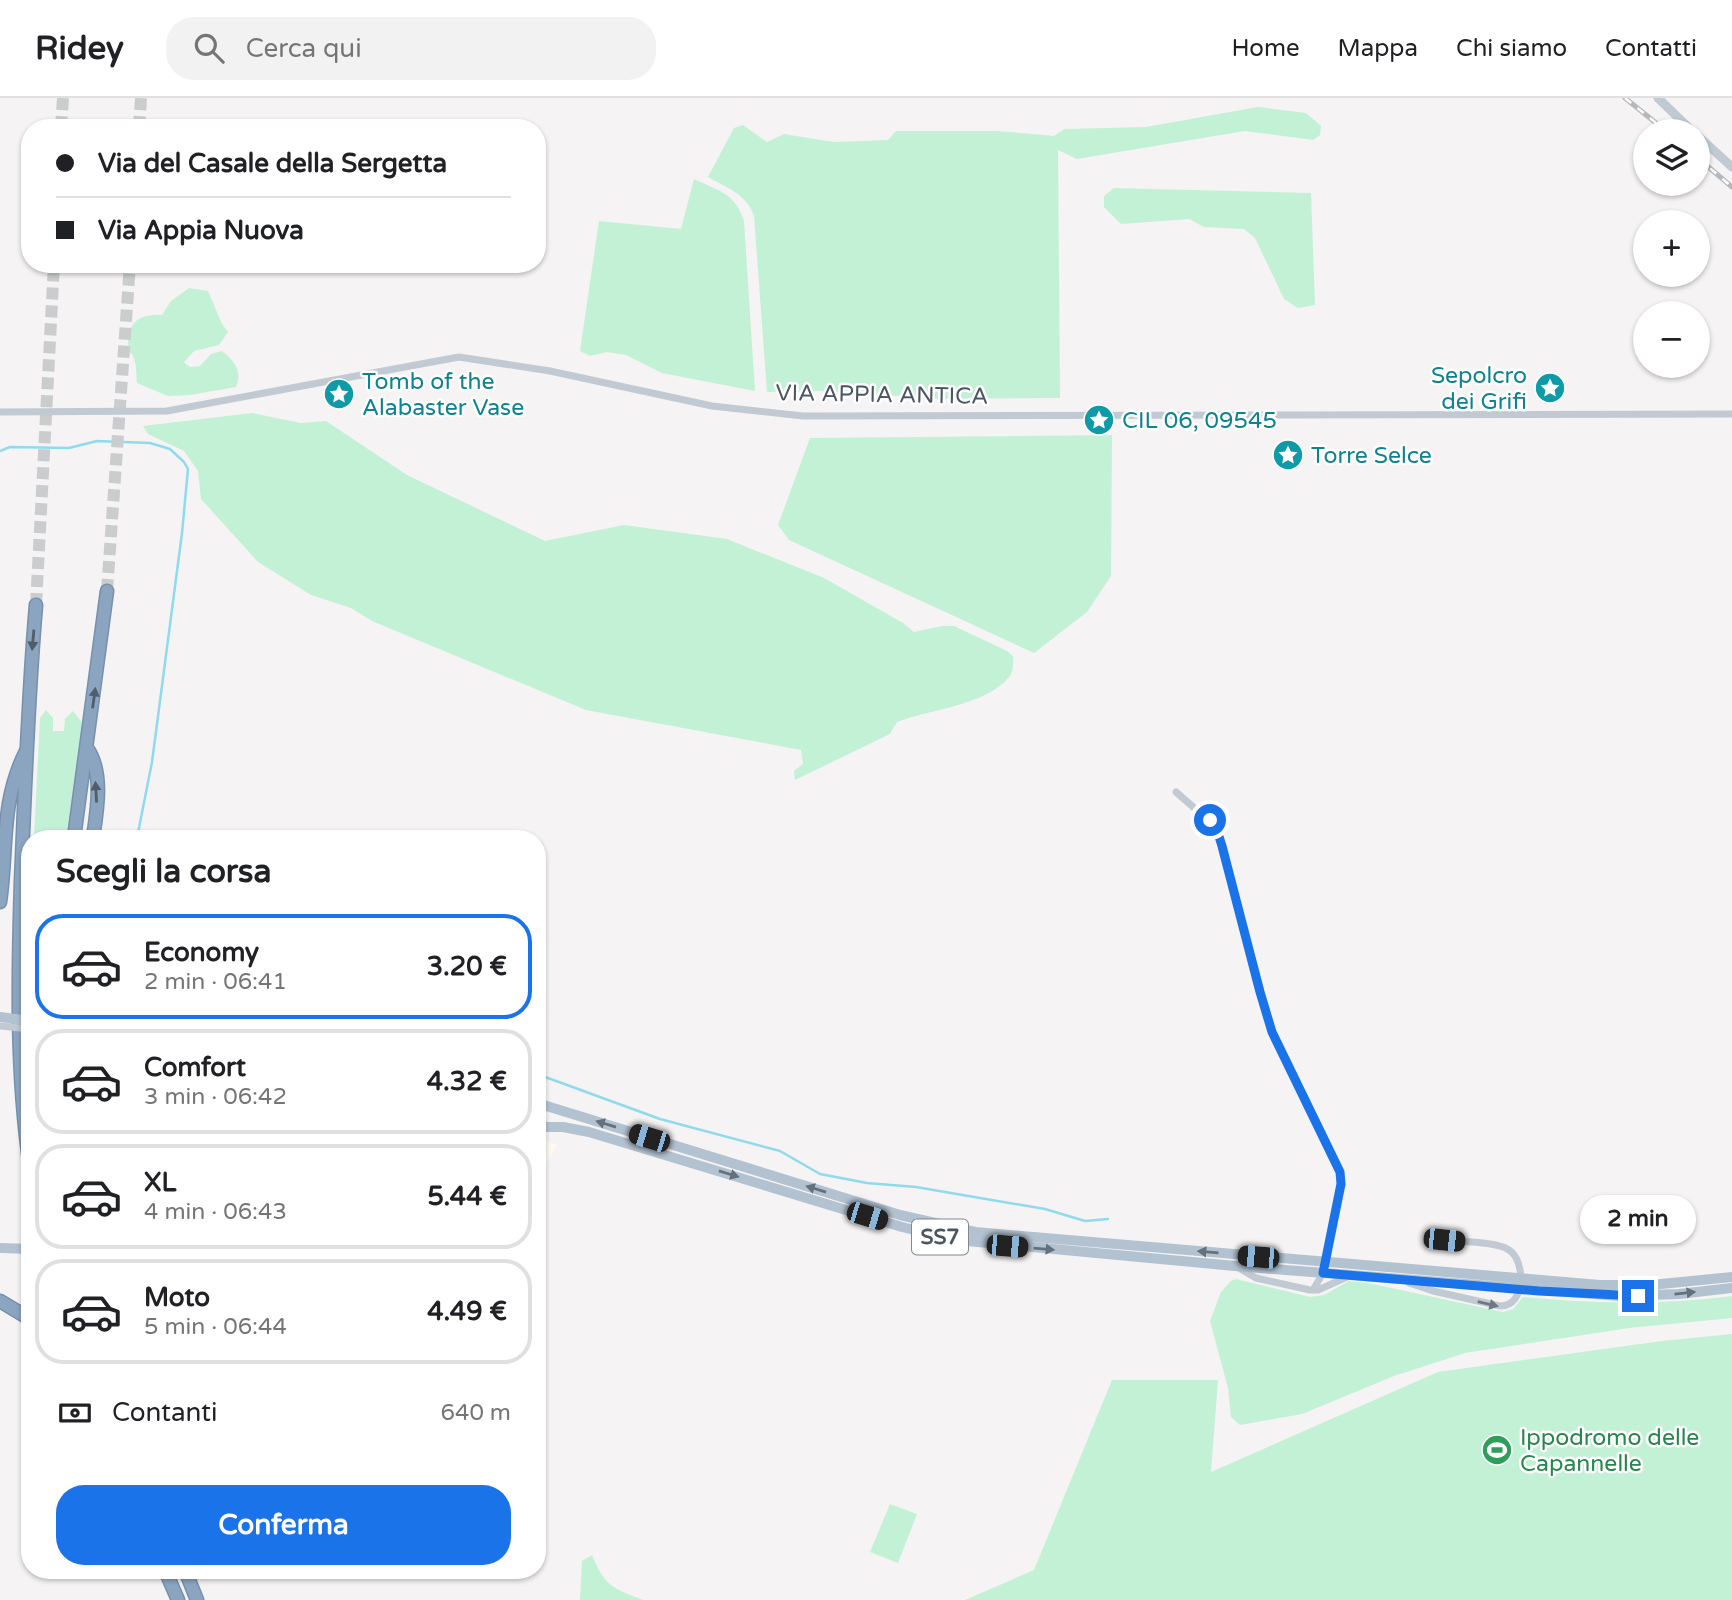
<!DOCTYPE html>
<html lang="it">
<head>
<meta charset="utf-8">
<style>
  :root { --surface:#fff; --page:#f2f2f2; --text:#202124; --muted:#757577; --line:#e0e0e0; --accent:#1a73e8 }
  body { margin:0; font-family:"Varela Round",sans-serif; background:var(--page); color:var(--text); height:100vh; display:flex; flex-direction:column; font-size:26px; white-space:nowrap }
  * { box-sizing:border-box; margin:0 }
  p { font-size:23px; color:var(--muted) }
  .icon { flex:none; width:38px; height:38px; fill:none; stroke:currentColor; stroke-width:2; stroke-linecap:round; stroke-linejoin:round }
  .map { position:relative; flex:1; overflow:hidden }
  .side { position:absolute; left:21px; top:732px; width:525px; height:749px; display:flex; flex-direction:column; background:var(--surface); border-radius:28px; box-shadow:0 2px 5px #0004 }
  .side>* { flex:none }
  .guide { position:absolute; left:21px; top:21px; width:525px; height:154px; border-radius:28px; box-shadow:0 2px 5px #0004; display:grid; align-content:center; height:154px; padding:0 35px; background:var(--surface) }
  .tools { position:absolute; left:1633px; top:21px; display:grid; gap:14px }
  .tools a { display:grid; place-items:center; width:77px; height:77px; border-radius:50%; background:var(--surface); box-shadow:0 2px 5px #0004; font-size:35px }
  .end { position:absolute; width:32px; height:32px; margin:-16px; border:9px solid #1a73e8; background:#fff; box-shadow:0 0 0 4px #fff }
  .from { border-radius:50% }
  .bubble { position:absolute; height:49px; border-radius:24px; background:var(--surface); box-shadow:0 2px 5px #0004; font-size:23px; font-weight:800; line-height:49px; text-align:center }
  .car { position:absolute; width:21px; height:42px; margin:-21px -10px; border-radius:9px; box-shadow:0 0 5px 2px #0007; background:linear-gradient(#222 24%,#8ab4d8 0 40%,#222 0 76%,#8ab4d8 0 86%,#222 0) }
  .guide b { display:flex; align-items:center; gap:24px; height:66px; font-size:26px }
  .guide b+b { border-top:2px solid var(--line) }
  .guide i { width:18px; height:18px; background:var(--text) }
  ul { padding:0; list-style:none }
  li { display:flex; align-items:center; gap:21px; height:105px; margin:0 14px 10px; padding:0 21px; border:4px solid var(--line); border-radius:28px }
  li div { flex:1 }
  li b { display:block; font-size:26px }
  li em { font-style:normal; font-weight:800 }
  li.on { border-color:var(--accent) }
  li>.icon { width:63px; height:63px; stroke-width:1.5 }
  h2 { padding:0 35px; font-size:32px; line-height:84px }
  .pay { display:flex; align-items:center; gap:18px; height:77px; padding:0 35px; font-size:26px }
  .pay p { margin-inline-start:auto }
  .primary-button { display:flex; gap:14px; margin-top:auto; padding:14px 35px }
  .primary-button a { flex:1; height:80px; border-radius:28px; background:var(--accent); color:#fff; font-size:28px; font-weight:800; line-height:80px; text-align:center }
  header { display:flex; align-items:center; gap:42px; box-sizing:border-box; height:98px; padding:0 35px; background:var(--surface); border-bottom:2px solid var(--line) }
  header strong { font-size:33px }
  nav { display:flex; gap:38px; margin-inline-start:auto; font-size:24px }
  .search { width:490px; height:63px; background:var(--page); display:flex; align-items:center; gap:18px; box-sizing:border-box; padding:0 24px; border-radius:28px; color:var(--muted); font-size:26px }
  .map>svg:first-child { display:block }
</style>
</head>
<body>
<header>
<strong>Ridey</strong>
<div class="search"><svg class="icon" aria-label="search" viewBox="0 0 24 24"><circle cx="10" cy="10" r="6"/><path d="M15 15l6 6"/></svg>Cerca qui</div>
<nav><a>Home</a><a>Mappa</a><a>Chi siamo</a><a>Contatti</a></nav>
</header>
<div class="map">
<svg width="1732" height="1502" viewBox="0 0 1732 1502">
  <rect width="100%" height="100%" fill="#f5f3f3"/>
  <!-- commercial -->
  <path fill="#fdf9ef" d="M546,1043l11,4 -20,35v-38z"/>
  <!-- green -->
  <path fill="#c3f1d5" d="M1258,9l48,6 15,13 -1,9 -7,5 -68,-9 -168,28 -19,-9 2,248 -143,1 -7,-5 -15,2 -75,-5 -53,1 -13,-176c-7,-22 -27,-28 -46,-39l26,-49 9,-3 24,17 17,-8 49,8 55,-2 8,-9h103l55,5 10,-7 82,-2z
    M694,81c25,12 41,14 50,42l11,170 -93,-18 -36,-18 -19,-3 -17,4 -10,-5 19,-130 82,8z
    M1114,90l197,5 4,112 -17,3 -14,-9 -29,-61 -11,-9 -40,-2 -15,-8 -68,5 -17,-17v-11z
    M189,190l19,3 14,33 6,8 -9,13 -25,6 -10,11 6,5 10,-1 11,-12 11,-3c12,9 21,21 14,36l-46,8 -22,1 -31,-13c-1,-8 0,-17 -3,-24 -2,-9 -3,-1 -5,-10 -5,-25 11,-36 33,-34l9,-14z
    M252,315l49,10 25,-2 81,54 138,66 79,-16 103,14 97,39 79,45 11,9 28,-6h12l53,25 6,5c0,8 1,15 -4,21 -24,29 -79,32 -112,45l-7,12 -95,46 -1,-9 9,-7 -2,-14 -215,-40 -214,-89 -21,-13 -40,-13 -53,-33 -57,-63 -3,-28 -14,-20 -36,-17 -5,-8z
    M1112,337l-1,141 -24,36 -53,41 -245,-113 -11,-15 32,-87z
    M46,612l7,8v13h11l1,-12 8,-8 8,10 1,10 -15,107h-33l6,-120z
    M1236,1181l74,18 14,-2 25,-14 19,2 135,29 10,-3 10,-12c70,7 139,8 209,-1v22l-103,10 -164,25 -71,23 -92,38 -62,11 -9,-8 -3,-29 -18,-67 11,-29 10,-11z
    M1732,1236v266h-767l69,-30 78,-190h106l-7,92 227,-100 224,-31z
    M890,1406l27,10 -19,49 -28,-11z
    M592,1457c13,32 21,33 51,45h-63l2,-39z"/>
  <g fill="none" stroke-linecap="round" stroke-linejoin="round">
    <!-- stream -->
    <path stroke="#90daee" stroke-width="2.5" d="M0,353l10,-4 59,1 28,-7 53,2 20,6 14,13 4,7 -6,64 -30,229 -15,76
      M537,976l123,45 120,32 40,23 47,9 49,4 129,22 40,12 23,-2"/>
    <!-- motorway-tunnel -->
    <path stroke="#caccce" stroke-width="12" stroke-dasharray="12 6" stroke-linecap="butt" d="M61,30l2,-30
      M139,30l2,-30
      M107,493l23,-327
      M36,507l18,-341"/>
    <!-- motorway casing -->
    <g stroke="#7690ad" stroke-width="15">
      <path id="motorway" d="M87,650c17,24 10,63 6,90
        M74,740l33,-247
        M0,804c8,-56 0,-99 26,-151
        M30,1069c-14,-94 -12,-191 -9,-286 4,-92 7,-184 15,-276
        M0,1203l30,18
        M165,1472l13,30
        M185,1472l12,30"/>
    </g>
    <!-- minor -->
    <path stroke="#c1cad2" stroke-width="7" d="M0,314l167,-1 292,-54 91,14 162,35 91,10 929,-2
      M1176,694l40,35 56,205 68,140 1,12 -18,89 -10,17
      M1237,1169l19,11 54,12h8l29,-13
      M1409,1185l24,8 67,15c26,1 26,-45 9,-56 -13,-9 -49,-8 -66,-10"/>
    <!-- tertiary -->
    <path stroke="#c1cad2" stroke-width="9" d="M1658,0l34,33
      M1698,38l34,31"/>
    <!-- primary -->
    <path stroke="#b3c2d1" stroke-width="10" d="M537,1005l363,112 75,17 625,53h51l81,-8
      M537,1029h26l26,5 313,95 54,13 279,26 385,30 59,-2 53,-6
      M0,1150l30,1"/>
    <!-- motorway -->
    <use href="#motorway" stroke="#8ba5c1" stroke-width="12"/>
    <!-- rail casing -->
    <g stroke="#b5b8bd" stroke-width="5">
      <path id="rail" d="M1625,0l41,33
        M1698,60l34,29"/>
    </g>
    <!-- rail -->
    <use href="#rail" stroke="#fff" stroke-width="2.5" stroke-dasharray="8" stroke-linecap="butt"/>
    <!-- minor-bridge -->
    <path stroke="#c1cad2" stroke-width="7" d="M0,928l30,3"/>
    <!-- primary-bridge -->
    <path stroke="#b3c2d1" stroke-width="10" d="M0,919l30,4"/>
  </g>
  <!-- one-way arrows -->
  <defs><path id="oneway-solid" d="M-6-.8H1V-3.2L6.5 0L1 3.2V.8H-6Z" transform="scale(1.75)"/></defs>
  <g fill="#505e6b">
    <use href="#oneway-solid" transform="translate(33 542) rotate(95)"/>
    <use href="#oneway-solid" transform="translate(94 600) rotate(-82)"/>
    <use href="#oneway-solid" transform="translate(96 694) rotate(-93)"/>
  </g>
  <g fill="#64717d">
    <use href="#oneway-solid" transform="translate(606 1026) rotate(-163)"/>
    <use href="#oneway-solid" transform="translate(729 1076) rotate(17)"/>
    <use href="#oneway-solid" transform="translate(816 1091) rotate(-163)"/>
    <use href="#oneway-solid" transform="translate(1044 1151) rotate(5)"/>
    <use href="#oneway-solid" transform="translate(1208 1154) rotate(-175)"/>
    <use href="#oneway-solid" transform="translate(1685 1195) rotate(-6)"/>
  </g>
  <use fill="#6e7983" href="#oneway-solid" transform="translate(1488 1206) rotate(13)"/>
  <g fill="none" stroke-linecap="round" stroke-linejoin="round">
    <!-- route -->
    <path stroke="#1a73e8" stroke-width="9" d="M1210,722l6,7 6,19 38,146 12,40 68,140 1,12 -18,89 216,18 99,5"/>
  </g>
  <!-- icons -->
  <defs>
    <g id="sight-disc" transform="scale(1.575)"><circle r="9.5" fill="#0f9aa8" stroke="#fff"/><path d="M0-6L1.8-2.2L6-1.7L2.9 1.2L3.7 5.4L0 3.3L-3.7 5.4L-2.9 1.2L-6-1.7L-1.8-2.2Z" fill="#fff"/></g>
    <g id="stadium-disc" transform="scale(1.575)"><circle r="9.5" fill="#2e9e5b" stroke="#fff"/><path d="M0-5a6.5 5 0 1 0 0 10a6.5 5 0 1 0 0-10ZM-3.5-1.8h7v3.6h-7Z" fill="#fff"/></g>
  </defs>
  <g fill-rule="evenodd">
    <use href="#sight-disc" x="1550" y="290"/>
    <use href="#sight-disc" x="339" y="296"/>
    <use href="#sight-disc" x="1099" y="322"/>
    <use href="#sight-disc" x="1288" y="357"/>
    <use href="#stadium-disc" x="1497" y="1352"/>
  </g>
  <g text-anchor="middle" stroke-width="5" stroke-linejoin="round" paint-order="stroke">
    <!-- shield labels -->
    <rect fill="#fff" stroke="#808990" stroke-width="2" x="912" y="1121.5" width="56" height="35" rx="5"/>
    <g font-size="21" font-weight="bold" fill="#4a5661">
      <text x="940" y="1146">SS7</text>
    </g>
    <!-- culture labels -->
    <g font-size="23" fill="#0d838f" stroke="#fff" text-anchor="start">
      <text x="1527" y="285" text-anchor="end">Sepolcro<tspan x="1527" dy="26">dei Grifi</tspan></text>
      <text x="362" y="291">Tomb of the<tspan x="362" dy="26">Alabaster Vase</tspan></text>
      <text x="1122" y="330">CIL 06, 09545</text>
      <text x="1311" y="365">Torre Selce</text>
    </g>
    <!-- street labels -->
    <g font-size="23" fill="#4a5661" stroke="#fff">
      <text transform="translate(882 296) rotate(1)" y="8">VIA APPIA ANTICA</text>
    </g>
    <!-- leisure labels -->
    <g font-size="23" fill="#27864d" stroke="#fff" text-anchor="start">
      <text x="1520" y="1347">Ippodromo delle<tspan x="1520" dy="26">Capannelle</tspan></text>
    </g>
  </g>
</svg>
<div class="tools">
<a><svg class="icon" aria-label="layers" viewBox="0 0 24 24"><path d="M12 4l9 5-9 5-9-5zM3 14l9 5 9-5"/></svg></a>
<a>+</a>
<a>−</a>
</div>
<i class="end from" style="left:1210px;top:722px"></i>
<i class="end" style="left:1638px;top:1198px"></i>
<div class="bubble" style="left:1580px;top:1097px;width:116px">2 min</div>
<i class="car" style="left:649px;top:1040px;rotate:287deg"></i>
<i class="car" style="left:867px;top:1118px;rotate:107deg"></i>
<i class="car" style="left:1444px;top:1142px;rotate:96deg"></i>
<i class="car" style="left:1007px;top:1148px;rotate:95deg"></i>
<i class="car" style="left:1258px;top:1159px;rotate:275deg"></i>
<div class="guide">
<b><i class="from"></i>Via del Casale della Sergetta</b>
<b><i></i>Via Appia Nuova</b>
</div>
<section class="side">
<h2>Scegli la corsa</h2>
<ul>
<li class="on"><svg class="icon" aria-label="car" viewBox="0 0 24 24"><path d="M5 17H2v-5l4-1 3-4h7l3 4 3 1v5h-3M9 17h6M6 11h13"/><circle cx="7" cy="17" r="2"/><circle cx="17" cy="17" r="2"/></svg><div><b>Economy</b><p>2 min · 06:41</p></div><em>3.20 €</em></li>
<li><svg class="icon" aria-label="car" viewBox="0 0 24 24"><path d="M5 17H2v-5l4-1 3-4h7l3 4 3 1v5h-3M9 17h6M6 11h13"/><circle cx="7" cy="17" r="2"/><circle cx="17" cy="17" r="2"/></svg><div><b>Comfort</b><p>3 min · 06:42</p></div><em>4.32 €</em></li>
<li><svg class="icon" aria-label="car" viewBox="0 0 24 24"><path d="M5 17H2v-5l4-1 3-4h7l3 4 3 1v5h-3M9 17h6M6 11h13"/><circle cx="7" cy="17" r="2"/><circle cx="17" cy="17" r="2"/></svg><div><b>XL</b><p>4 min · 06:43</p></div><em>5.44 €</em></li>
<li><svg class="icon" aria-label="car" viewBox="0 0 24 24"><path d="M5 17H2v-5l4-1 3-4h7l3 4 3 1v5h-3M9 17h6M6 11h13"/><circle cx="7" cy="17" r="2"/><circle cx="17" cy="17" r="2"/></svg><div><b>Moto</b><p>5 min · 06:44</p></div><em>4.49 €</em></li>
</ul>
<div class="pay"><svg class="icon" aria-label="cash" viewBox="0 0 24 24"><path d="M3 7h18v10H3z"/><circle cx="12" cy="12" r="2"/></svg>Contanti<p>640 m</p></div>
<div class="primary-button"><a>Conferma</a></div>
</section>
</div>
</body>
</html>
